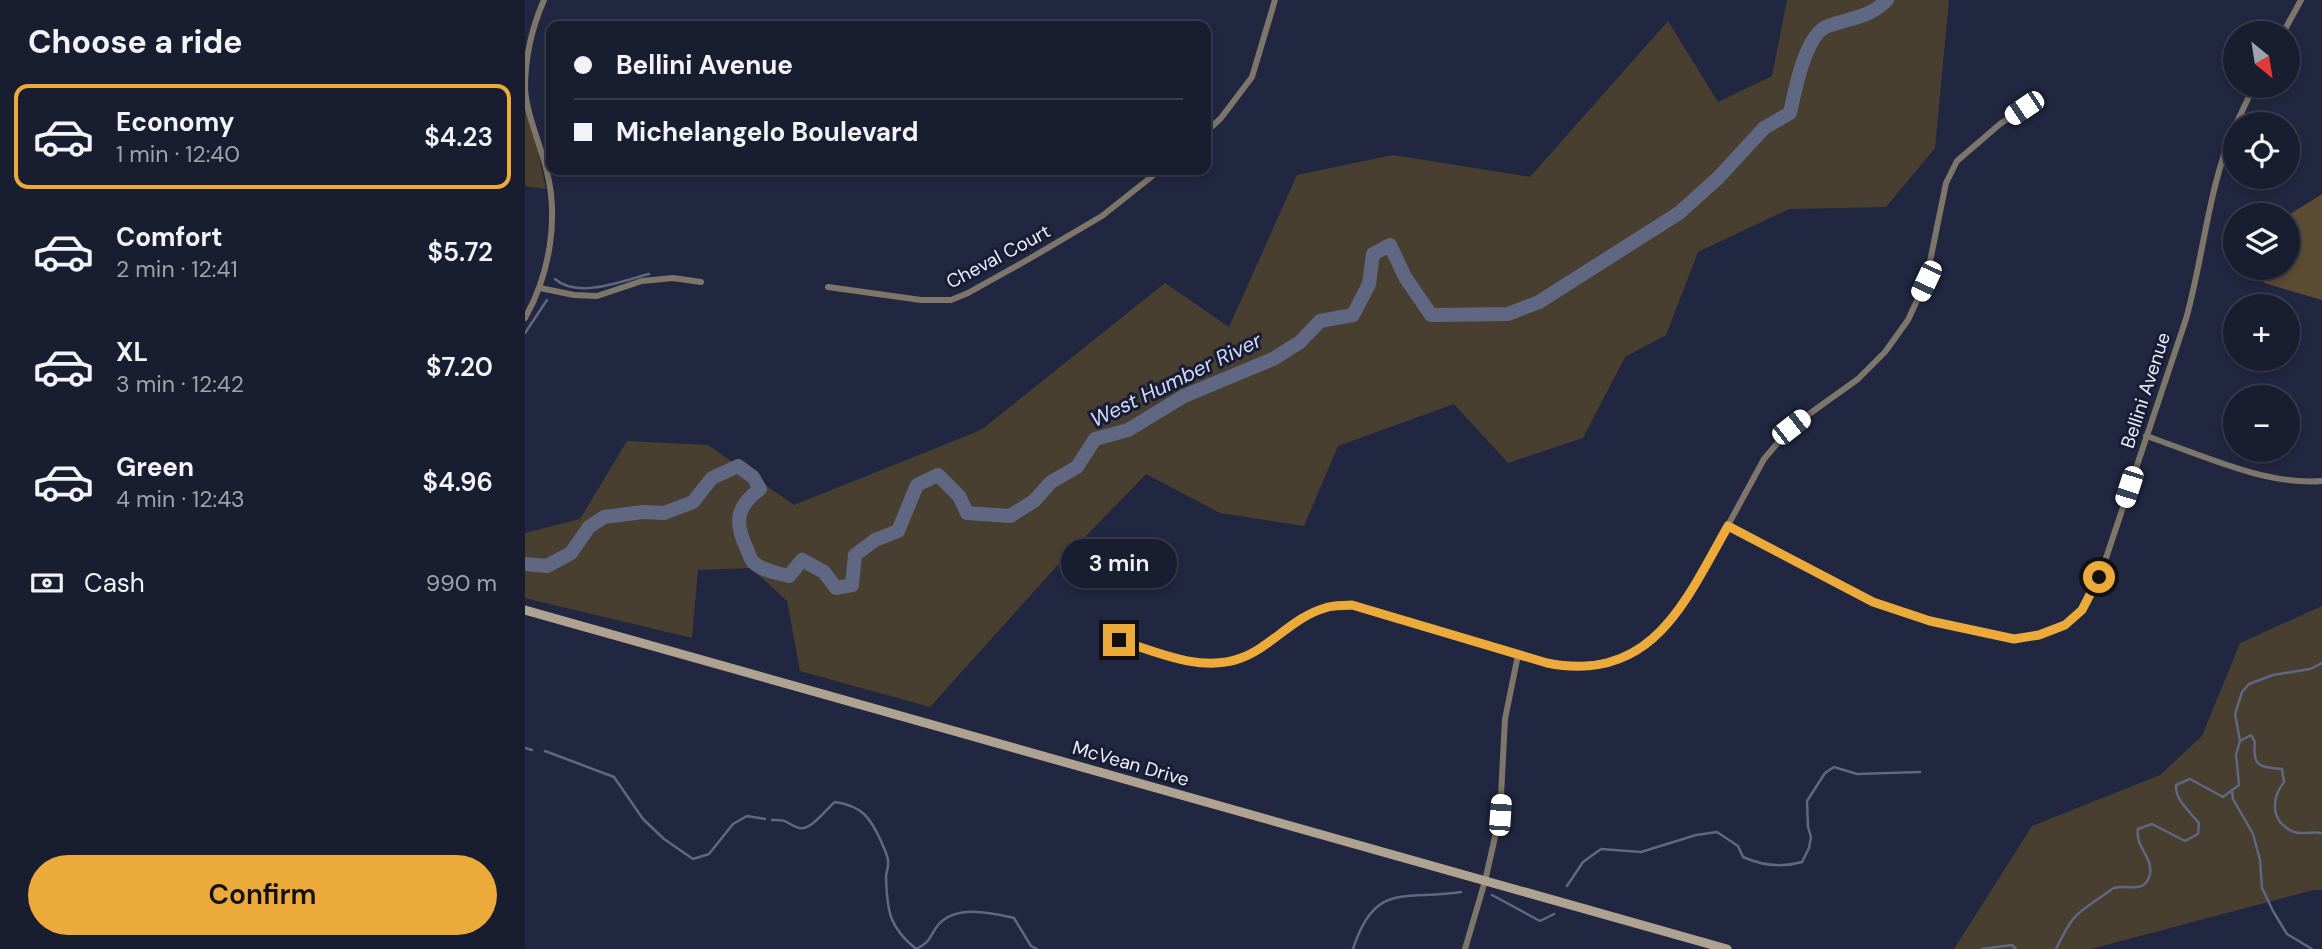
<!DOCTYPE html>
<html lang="en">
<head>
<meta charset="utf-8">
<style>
  :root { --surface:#191d30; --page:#262a3c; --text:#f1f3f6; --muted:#9fa2ab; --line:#373b4c; --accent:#ebaa39 }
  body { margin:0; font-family:"DM Sans",sans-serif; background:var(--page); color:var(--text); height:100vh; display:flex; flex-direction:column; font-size:26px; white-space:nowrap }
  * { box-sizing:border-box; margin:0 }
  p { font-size:23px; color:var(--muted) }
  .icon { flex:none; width:38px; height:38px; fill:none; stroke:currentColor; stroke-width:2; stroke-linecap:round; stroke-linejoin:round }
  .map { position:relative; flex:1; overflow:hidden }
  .drawer { display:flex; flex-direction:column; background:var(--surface); width:525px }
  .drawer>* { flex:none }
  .hud { position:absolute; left:21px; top:21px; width:665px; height:154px; border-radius:14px; box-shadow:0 4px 10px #0003,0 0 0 2px var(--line); display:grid; align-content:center; height:154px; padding:0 28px; background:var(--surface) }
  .needle { width:46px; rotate:150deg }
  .controls { position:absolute; left:1698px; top:21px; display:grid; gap:14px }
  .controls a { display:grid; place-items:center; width:77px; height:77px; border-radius:50%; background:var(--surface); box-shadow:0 4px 10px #0003,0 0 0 2px var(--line); font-size:35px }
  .end { position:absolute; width:32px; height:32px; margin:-16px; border:9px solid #ebaa39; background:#111; box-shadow:0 0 0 4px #111 }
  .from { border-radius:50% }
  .bubble { position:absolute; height:49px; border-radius:24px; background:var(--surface); box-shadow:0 4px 10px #0003,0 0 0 2px var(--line); font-size:23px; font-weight:600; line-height:49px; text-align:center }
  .car { position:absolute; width:21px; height:42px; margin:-21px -10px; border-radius:9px; box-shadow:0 0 5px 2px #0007; background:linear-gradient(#fff 24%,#345 0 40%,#fff 0 76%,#345 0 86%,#fff 0) }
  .hud b { display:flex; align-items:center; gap:24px; height:66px; font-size:26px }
  .hud b+b { border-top:2px solid var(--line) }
  .hud i { width:18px; height:18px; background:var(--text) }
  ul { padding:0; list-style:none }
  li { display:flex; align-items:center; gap:21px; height:105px; margin:0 14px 10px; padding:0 14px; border:4px solid transparent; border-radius:14px }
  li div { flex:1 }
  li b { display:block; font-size:26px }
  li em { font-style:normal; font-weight:600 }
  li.selected { border-color:var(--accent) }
  li>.icon { width:63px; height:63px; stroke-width:1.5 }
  h2 { padding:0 28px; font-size:32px; line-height:84px }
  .pay { display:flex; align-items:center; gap:18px; height:77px; padding:0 28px; font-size:26px }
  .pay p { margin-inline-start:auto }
  .action { display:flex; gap:14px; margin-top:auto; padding:14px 28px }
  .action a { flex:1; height:80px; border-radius:42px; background:var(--accent); color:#111; font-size:28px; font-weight:600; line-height:80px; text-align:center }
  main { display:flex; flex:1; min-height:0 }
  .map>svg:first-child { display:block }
</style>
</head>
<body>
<main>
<section class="drawer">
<h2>Choose a ride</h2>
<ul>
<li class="selected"><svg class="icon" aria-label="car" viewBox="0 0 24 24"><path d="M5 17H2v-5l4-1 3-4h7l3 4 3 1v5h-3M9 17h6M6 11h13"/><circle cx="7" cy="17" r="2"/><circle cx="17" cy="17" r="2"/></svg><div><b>Economy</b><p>1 min · 12:40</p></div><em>$4.23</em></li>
<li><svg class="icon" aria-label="car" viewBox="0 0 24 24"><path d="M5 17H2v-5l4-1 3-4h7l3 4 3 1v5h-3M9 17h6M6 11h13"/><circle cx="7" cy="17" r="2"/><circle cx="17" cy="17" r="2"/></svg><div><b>Comfort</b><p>2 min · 12:41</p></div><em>$5.72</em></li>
<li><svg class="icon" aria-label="car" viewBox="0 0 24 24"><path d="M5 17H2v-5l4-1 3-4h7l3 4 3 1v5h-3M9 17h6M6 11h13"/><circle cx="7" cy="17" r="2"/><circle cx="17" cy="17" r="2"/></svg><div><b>XL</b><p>3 min · 12:42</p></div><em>$7.20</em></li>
<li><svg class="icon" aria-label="car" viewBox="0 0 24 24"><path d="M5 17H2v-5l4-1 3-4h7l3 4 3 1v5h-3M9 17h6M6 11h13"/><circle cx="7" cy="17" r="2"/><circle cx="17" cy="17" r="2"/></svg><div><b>Green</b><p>4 min · 12:43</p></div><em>$4.96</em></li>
</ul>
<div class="pay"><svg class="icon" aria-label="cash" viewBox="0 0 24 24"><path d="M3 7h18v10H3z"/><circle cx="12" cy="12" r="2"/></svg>Cash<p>990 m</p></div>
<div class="action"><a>Confirm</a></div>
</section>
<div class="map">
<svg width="1797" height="949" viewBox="0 0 1797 949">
  <rect width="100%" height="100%" fill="#212740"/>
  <!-- green -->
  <path fill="#493f31" d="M1262,0h162l-14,148 -49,59 -97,2 -91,43 -32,83 -41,22 -42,81 -75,25 -54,-59 -116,42 -34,80 -84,-13 -74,-39 -90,93 -126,140 -130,-36 -13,-70 -36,-33 -53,2 -6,68 -167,-40v-65l55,-14 47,-78 81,4 86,60 187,-75 184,-147 64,44 68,-152 96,-20 137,22 138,-156 50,81 54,-26z
    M0,106l9,26 12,57 -21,-3z
    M1797,606v284h-9l-222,59h-137l78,-123 128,-51 42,-39 38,-93z"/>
  <!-- forest -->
  <path fill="#5d4c34" d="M1797,194v106l-58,-17 -1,-15h24v-52z"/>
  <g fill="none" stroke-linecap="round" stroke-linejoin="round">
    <!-- stream -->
    <path stroke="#5f6782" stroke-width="2.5" d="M30,279c22,20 68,2 94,-5
      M0,333l22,-33
      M1715,741l11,-6 4,7c-3,25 5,25 27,27l2,13c-13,17 -14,40 10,50 8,3 19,-1 28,1
      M0,748l7,2
      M20,751l69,26 29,42 21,20 29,20 16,-5 24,-30 14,-8 18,3
      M1707,791l1,8 20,35 7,26 2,28 11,23 14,23 25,15
      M247,820c17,-1 14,4 27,8 12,3 27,-19 36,-26 27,4 35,15 46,39 2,6 7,14 7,20 1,6 -2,11 -2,16 1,34 3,50 30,72
      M1042,886l16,-24 18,-13 40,3 55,-17 21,-3 21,14 5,11c20,9 38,11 59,5l7,-14 2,-11 -3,-10 -1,-26 18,-28 9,-6 23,7 63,-2
      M967,895l48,26 14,-7
      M391,949c16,-8 13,-12 22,-24 18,-21 54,-12 76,-7l17,28 6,3
      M828,949c22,-68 51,-48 108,-57
      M1457,949l30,-4 4,4
      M1531,949c15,-30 16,-33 45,-52 3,-2 9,-7 13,-9 14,-4 31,7 36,-14 3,-17 -15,-27 -12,-45l14,-5 33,17 13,-7 1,-11c-9,-11 -24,-23 -23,-38l14,-6 33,18 16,-12 -3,-31 4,-13 -5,-27 7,-22 7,-8 24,-9 37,-6 12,-6"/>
    <!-- river -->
    <path stroke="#5f6782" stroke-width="14" d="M0,564l22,2 24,-13 18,-26 15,-10 39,-5 21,1 29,-11 19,-24 26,-12 15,11 7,12c-23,17 -26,32 -14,58 2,4 4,12 7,15 9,9 25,11 36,14l13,-16 22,12 12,16 16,-3 3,-30 20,-15 23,-9 19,-46 21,-10 21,21 8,17 43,3 24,-15 17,-19 26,-15 18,-28 33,-9 56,-34 89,-37 27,-17 20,-21 33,-6 16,-31 4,-30 17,-9 15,32 26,38 77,-1 31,-12 140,-89 40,-36 45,-49 26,-15c5,-22 15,-79 38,-87 22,-8 43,-9 59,-26"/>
    <!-- minor -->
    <path stroke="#7e766b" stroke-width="6" d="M322,26h1
      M1758,33l18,-33
      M1711,124l18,-38
      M681,132l15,-14 31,-41 23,-77
      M303,287l93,13h30l17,-7 61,-34 73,-43 58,-46
      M15,288l34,7 23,1 45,-15 31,-3 28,4
      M0,318c24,-42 34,-98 22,-146 -6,-27 -20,-55 -22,-83 0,-30 7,-62 19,-89
      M1621,436c54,18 120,50 176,45
      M1203,526l144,76 58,19 84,18 25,-4 26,-10 17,-15 11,-19 11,-27 82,-245c18,-64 22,-132 49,-193
      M594,640c37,12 83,32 122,18 30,-11 52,-41 84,-50 8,-2 18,-2 27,-3l166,50 48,12 40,-4 26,-10 21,-13 21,-22 22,-34 68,-125 27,-32 67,-48 27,-27 23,-32 18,-39 20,-98 11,-22 43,-37 24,-16
      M940,949l20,-68 15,-66 5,-96 13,-64"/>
    <!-- secondary -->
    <path stroke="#afa290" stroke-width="9" d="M0,610l1202,339"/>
  </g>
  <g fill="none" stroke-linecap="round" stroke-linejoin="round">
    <!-- route -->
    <path stroke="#ebaa39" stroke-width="9" d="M594,640c37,12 83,33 122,18 30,-11 52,-41 84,-50 8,-3 18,-2 27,-3l195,58c105,21 138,-61 181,-137l145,76 57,19 84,18 25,-4 26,-10 17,-15 17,-33"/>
  </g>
  <g text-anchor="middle" stroke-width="6" stroke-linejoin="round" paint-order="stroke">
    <!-- street labels -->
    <g font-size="19" fill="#ecf0fe" stroke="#181d35">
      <text transform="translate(473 256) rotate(-28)" y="7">Cheval Court</text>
      <text transform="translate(1620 390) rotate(-72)" y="7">Bellini Avenue</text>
      <text transform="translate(606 763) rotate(16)" y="7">McVean Drive</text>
    </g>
    <!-- water labels -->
    <g font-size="21" font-style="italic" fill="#d2dbfa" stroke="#181d35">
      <text transform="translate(651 380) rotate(-26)" y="7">West Humber River</text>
    </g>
  </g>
</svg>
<div class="controls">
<a><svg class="needle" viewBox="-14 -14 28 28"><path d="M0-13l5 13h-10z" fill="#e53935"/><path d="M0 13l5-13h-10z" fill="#9fa2ab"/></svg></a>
<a><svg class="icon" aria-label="locate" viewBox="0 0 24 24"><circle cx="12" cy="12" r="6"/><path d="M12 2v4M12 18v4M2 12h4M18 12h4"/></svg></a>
<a><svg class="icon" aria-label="layers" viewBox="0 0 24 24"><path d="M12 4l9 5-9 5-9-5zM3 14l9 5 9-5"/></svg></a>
<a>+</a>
<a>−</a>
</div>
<i class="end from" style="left:1574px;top:577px"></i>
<i class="end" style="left:594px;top:640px"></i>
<div class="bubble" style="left:536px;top:539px;width:116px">3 min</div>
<i class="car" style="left:1499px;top:108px;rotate:236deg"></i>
<i class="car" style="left:1401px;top:281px;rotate:205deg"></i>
<i class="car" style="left:1266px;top:427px;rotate:52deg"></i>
<i class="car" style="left:1604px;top:487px;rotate:198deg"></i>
<i class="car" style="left:975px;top:815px;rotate:4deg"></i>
<div class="hud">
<b><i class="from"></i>Bellini Avenue</b>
<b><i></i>Michelangelo Boulevard</b>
</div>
</div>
</main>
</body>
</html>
